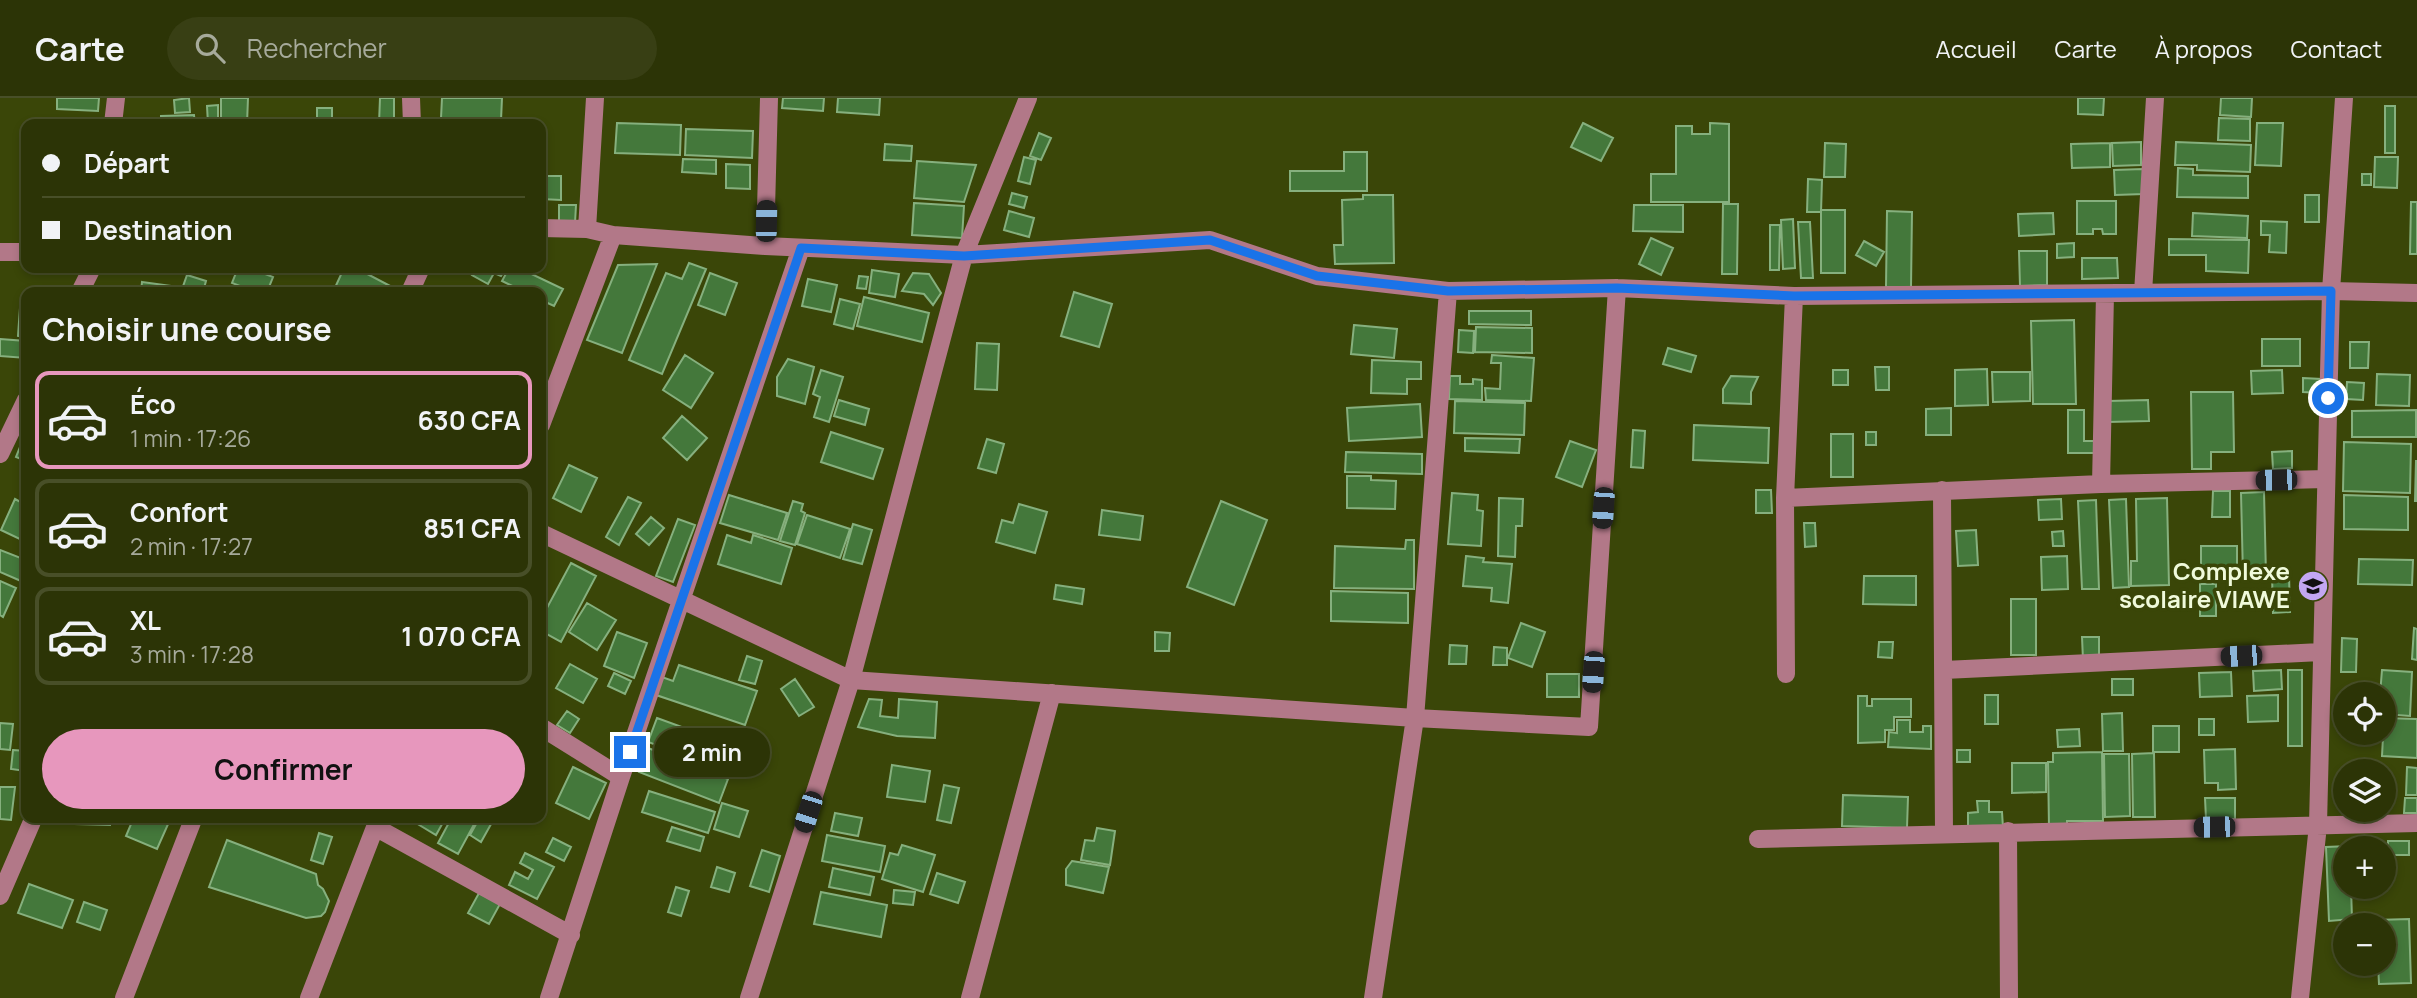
<!DOCTYPE html>
<html lang="fr">
<head>
<meta charset="utf-8">
<style>
  :root { --surface:#2c3406; --page:#383f14; --text:#f1f3f6; --muted:#a6aa9b; --line:#484f28; --accent:#e797bd }
  body { margin:0; font-family:Manrope,sans-serif; background:var(--page); color:var(--text); height:100vh; display:flex; flex-direction:column; font-size:26px; white-space:nowrap }
  * { box-sizing:border-box; margin:0 }
  p { font-size:23px; color:var(--muted) }
  .icon { flex:none; width:38px; height:38px; fill:none; stroke:currentColor; stroke-width:2; stroke-linecap:round; stroke-linejoin:round }
  .map { position:relative; flex:1; overflow:hidden }
  .panel { position:absolute; left:21px; top:189px; width:525px; height:536px; display:flex; flex-direction:column; background:var(--surface); border-radius:14px; box-shadow:0 4px 10px #0003,0 0 0 2px var(--line) }
  .panel>* { flex:none }
  .top-card { position:absolute; left:21px; top:21px; width:525px; height:154px; border-radius:14px; box-shadow:0 4px 10px #0003,0 0 0 2px var(--line); display:grid; align-content:center; height:154px; padding:0 21px; background:var(--surface) }
  .fabs { position:absolute; left:2333px; top:584px; display:grid; gap:14px }
  .fabs a { display:grid; place-items:center; width:63px; height:63px; border-radius:50%; background:var(--surface); box-shadow:0 4px 10px #0003,0 0 0 2px var(--line); font-size:35px }
  .end { position:absolute; width:32px; height:32px; margin:-16px; border:9px solid #1a73e8; background:#fff; box-shadow:0 0 0 4px #fff }
  .from { border-radius:50% }
  .bubble { position:absolute; height:49px; border-radius:24px; background:var(--surface); box-shadow:0 4px 10px #0003,0 0 0 2px var(--line); font-size:23px; font-weight:700; line-height:49px; text-align:center }
  .car { position:absolute; width:21px; height:42px; margin:-21px -10px; border-radius:9px; box-shadow:0 0 5px 2px #0007; background:linear-gradient(#222 24%,#8ab4d8 0 40%,#222 0 76%,#8ab4d8 0 86%,#222 0) }
  .top-card b { display:flex; align-items:center; gap:24px; height:66px; font-size:26px }
  .top-card b+b { border-top:2px solid var(--line) }
  .top-card i { width:18px; height:18px; background:var(--text) }
  ul { padding:0; list-style:none }
  li { display:flex; align-items:center; gap:21px; height:98px; margin:0 14px 10px; padding:0 7px; border:4px solid var(--line); border-radius:14px }
  li div { flex:1 }
  li b { display:block; font-size:26px }
  li em { font-style:normal; font-weight:700 }
  li.on { border-color:var(--accent) }
  li>.icon { width:63px; height:63px; stroke-width:1.5 }
  h2 { padding:0 21px; font-size:32px; line-height:84px }
  .cta { display:flex; gap:14px; margin-top:auto; padding:14px 21px }
  .cta a { flex:1; height:80px; border-radius:42px; background:var(--accent); color:#111; font-size:28px; font-weight:700; line-height:80px; text-align:center }
  header { display:flex; align-items:center; gap:42px; box-sizing:border-box; height:98px; padding:0 35px; background:var(--surface); border-bottom:2px solid var(--line) }
  header strong { font-size:33px }
  nav { display:flex; gap:38px; margin-inline-start:auto; font-size:24px }
  .search { width:490px; height:63px; background:var(--page); display:flex; align-items:center; gap:18px; box-sizing:border-box; padding:0 24px; border-radius:38px; color:var(--muted); font-size:26px }
  .map>svg:first-child { display:block }
</style>
</head>
<body>
<header>
<strong>Carte</strong>
<div class="search"><svg class="icon" aria-label="search" viewBox="0 0 24 24"><circle cx="10" cy="10" r="6"/><path d="M15 15l6 6"/></svg>Rechercher</div>
<nav><a>Accueil</a><a>Carte</a><a>À propos</a><a>Contact</a></nav>
</header>
<div class="map">
<svg width="2417" height="900" viewBox="0 0 2417 900">
  <rect width="100%" height="100%" fill="#3a4608"/>
  <!-- building -->
  <path fill="#44783b" stroke="#86b07e" stroke-width="2" d="M57,0h42l-1,13 -41,-2z
    M189,0l1,14 -15,1 -1,-13z
    M221,0h27l-1,26h-26z
    M380,0h14v26h-15z
    M442,0h60l-1,22 -60,-2z
    M783,0h41l-1,13 -41,-3z
    M838,0h42l-1,17 -42,-3z
    M2078,0h26l-1,17 -25,-1z
    M2221,0h31l-1,19 -31,-2z
    M218,7v19h-10l-1,-18z
    M2385,8h10v47h-10z
    M317,10h15v16h-15z
    M194,17l1,9h-34v-8z
    M2219,20l31,1v22l-32,-1z
    M617,25l64,2 -1,30 -65,-2z
    M1583,25l30,15 -12,23 -30,-14z
    M1710,25l19,1v78h-78v-28h25v-48h16v8h18z
    M2257,25h26l-2,43 -26,-1z
    M686,31l67,2 -1,27 -67,-3z
    M1039,35l12,5 -10,22 -11,-4z
    M2141,44v23l-28,1 -1,-23z
    M2176,44l75,3 -1,27 -53,-2v-5h-22z
    M1825,45l21,1 -1,33h-21z
    M2110,45v24l-38,1 -1,-24z
    M885,46l27,2 -1,15 -27,-1z
    M1344,54h23v39h-77v-20h54z
    M1024,59l12,3 -6,24 -12,-3z
    M2375,59h23l-1,31 -23,-1z
    M683,61l33,1v14l-34,-2z
    M917,63l59,4 -12,37 -50,-4z
    M726,66l24,1v24l-24,-1z
    M2178,70l15,1v6l55,1v22l-71,-1z
    M2143,71l1,25 -29,1 -1,-25z
    M2362,76h9v11h-9z
    M541,78h20v24l-20,-1z
    M1808,81l14,1 -1,32h-14z
    M1012,95l15,4 -3,11 -15,-4z
    M1363,97h30l1,68 -59,1 -1,-19h9l-1,-45 21,-1z
    M2305,97h14v27h-14z
    M2077,103h39v33h-13l-1,-5h-9v5h-16z
    M2411,104h6v52h-7z
    M914,105l50,3 -2,32 -50,-3z
    M1723,106h15l-1,70h-15z
    M559,107h17l-1,18h-16z
    M1634,107h49v27l-50,-1z
    M1821,112h24v63h-24z
    M1009,113l25,7 -5,19 -25,-7z
    M1887,113l25,1 -1,75h-25z
    M2053,115l1,21 -35,2 -1,-22z
    M2193,115l55,3 -1,22 -55,-2z
    M1793,121l2,49 -12,1 -2,-49z
    M2261,123l26,1 -1,31 -17,-1 1,-17h-9z
    M1798,124h12l3,56h-12z
    M1770,127h10l-1,45h-9z
    M1651,140l22,10 -12,27 -22,-11z
    M2169,141l80,1 -1,33 -42,-2v-16h-37z
    M1864,143l20,11 -8,14 -20,-11z
    M2074,145v14l-17,1v-14z
    M2019,153h28v34l-27,1z
    M2082,160h35l1,20 -36,1z
    M689,165l17,6 -44,105 -33,-14 37,-87 16,6z
    M657,166l-35,89 -35,-13 31,-75z
    M238,170h12l23,9 -6,15h-11l-24,-9z
    M344,170h12l38,20 -2,4h-59z
    M476,170h30l-5,8 -7,-3 -6,11 -16,-9z
    M509,170h10l44,21 -9,17 -13,-6v-8h-16l-23,-11z
    M872,172l27,4 -4,23 -26,-4z
    M710,175l27,10 -12,32 -27,-10z
    M913,175l16,1 12,19 -8,12 -9,-11 -22,-3z
    M187,177l19,6 -3,11h-22z
    M859,178l9,1 -2,12 -9,-1z
    M808,181l29,6 -6,27 -29,-6z
    M142,184l30,4 -1,6h-30z
    M1074,194l38,12 -13,43 -38,-11z
    M864,199l65,16 -7,29 -65,-16z
    M840,201l20,5 -7,25 -19,-5z
    M20,210l6,1v28l-8,-1z
    M1469,213h62v14l-62,-1z
    M2074,222l2,84h-43l-2,-83z
    M1354,227l43,4 -3,29 -43,-4z
    M1476,229l56,1v25l-57,-1z
    M1459,232l15,1 -1,22 -15,-1z
    M0,241l26,2v17l-26,-2z
    M2262,241h38v27h-38z
    M2350,244h19l-1,26h-18z
    M977,245l22,1 -2,46 -22,-1z
    M1668,250l28,8 -5,16 -28,-8z
    M685,257l28,18 -22,35 -28,-18z
    M1492,257l42,3 -3,43 -45,-1 -1,-12 15,1 1,-26h-10z
    M788,261l26,8 -9,37 -28,-8v-19z
    M1372,262l49,2v17h-14v15l-36,-1z
    M1875,269h14v23h-13z
    M1987,271l1,36 -33,1v-36z
    M821,272l22,7 -14,45 -15,-5 6,-20 -7,-3z
    M1833,272h15v15h-15z
    M2282,272l1,23 -31,1 -1,-23z
    M1992,274h38v29l-37,1z
    M2377,276l33,1 -1,31 -33,-1z
    M1450,278h10v8h13v-5l9,1v20l-33,-1z
    M1731,278l27,1 -7,15v12l-28,-1v-14z
    M2303,280l18,1v14l-18,-1z
    M2347,284l17,1 -1,17 -17,-1z
    M2191,294h42l1,60h-23v17h-19z
    M839,302l30,9 -4,16 -31,-9z
    M2148,302l1,21 -41,1v-21z
    M1455,303l70,2 -1,32 -70,-2z
    M1420,306l2,33 -73,4 -2,-33z
    M1951,310v27h-25v-26z
    M2068,312h16v31h10v12h-26z
    M2416,312v27h-64v-26z
    M682,318l25,22 -20,22 -24,-22z
    M1694,327l75,3 -1,35 -75,-3z
    M1633,332l12,1 -2,37 -12,-1z
    M26,334v29l-10,-4z
    M831,334l52,17 -10,30 -52,-17z
    M1866,334h10v13h-10z
    M1831,336h22v43h-22z
    M1465,340l55,1 -1,14 -54,-2z
    M987,341l17,5 -8,29 -18,-5z
    M1570,343l26,9 -14,37 -26,-10z
    M2344,344l67,2 -1,49 -67,-2z
    M2292,353v17l-19,1 -1,-17z
    M1346,354l76,2v20l-77,-2z
    M2416,363h1v40h-2z
    M569,367l28,13 -16,34 -28,-14z
    M1347,378h24v4l25,1 -1,28 -48,-1z
    M1756,392h15l1,23h-16z
    M2213,393h17v26h-18z
    M2264,394l2,83 -23,1 -2,-83z
    M1452,395l26,2 -1,15 6,1 -2,35 -33,-2z
    M729,397l58,18 -9,27 -58,-17z
    M2344,397l64,2v33l-64,-1z
    M628,399l13,6 -22,42 -13,-8z
    M1499,400l24,1 -1,27h-6l-1,31 -17,-1z
    M2167,400l2,87 -38,1v-25h6l-1,-62z
    M15,401l11,6v37l-25,-12z
    M2061,401l1,20 -23,1 -1,-20z
    M2126,401l3,88 -16,1 -4,-88z
    M2096,402l3,89h-17l-4,-88z
    M793,403l10,3 -2,7 4,2 -10,32 -15,-4z
    M1221,403l46,19 -33,85 -47,-18z
    M1019,406l28,8 -12,41 -39,-11 6,-22 11,3z
    M1102,412l41,6 -3,24 -41,-5z
    M807,417l43,14 -10,29 -43,-14z
    M651,419l13,11 -15,17 -13,-11z
    M678,421l17,6 -22,57 -17,-6z
    M1804,425h11l1,23 -11,1z
    M853,426l19,6 -10,34 -19,-5z
    M1976,432l2,35 -20,1 -2,-35z
    M2063,433l1,15h-11l-1,-14z
    M727,437l24,8 2,-8 39,13 -11,36 -63,-20z
    M1406,442h8v49l-80,-1 1,-42 70,3z
    M2201,448h36v32h-36z
    M0,452l26,10 -5,21 -21,-9z
    M1466,458l18,2 -1,4 29,2 -4,39 -17,-2 1,-13 -29,-2z
    M2067,458l1,33 -26,1 -1,-33z
    M2359,461l54,1 -1,25 -54,-1z
    M571,465l25,13 -35,66 -20,-11v-12z
    M2272,477h17l1,37 -17,1z
    M1864,478h52v29l-53,-1z
    M0,483l16,7 -13,29 -3,-2z
    M2200,486h16v32h-16z
    M1056,487l28,4 -2,15 -28,-5z
    M1331,493l77,2v30l-77,-2z
    M2011,501h25v56h-25z
    M587,505l29,17 -19,30 -28,-18z
    M1521,525l24,9 -13,35 -24,-9z
    M2414,530l3,1v31l-5,-1z
    M617,534l30,11 -13,35 -30,-12z
    M1155,534l15,1 -1,18h-14z
    M2082,539h17v22l-16,1z
    M2342,540l15,1 -1,33h-15z
    M1879,544h14l-1,16 -14,-1z
    M1450,547l17,1 -1,18h-17z
    M1494,549l13,1v17h-14z
    M747,558l15,5 -7,23 -16,-4z
    M570,566l27,15 -14,24 -27,-15z
    M679,567l78,26 -12,34 -89,-30 6,-18 11,4z
    M2281,572l1,19 -28,2 -1,-20z
    M2288,572h14v76h-14z
    M2382,572l30,2 -2,44 -26,-2v-19h-4z
    M2231,574l1,24 -32,1 -1,-24z
    M614,575l17,8 -6,13 -17,-8z
    M1547,576h32v23h-32z
    M795,581l19,28 -15,9 -18,-27z
    M2112,581h21v16h-21z
    M1985,597h13v29h-13z
    M2278,597v26l-30,1 -1,-26z
    M1858,598h9v10h5v-7h39v18h-17v13h-9v12l-27,1z
    M869,601l13,1 -2,16 18,2 1,-19 38,3 -2,36 -38,-2 -39,-9z
    M2341,605h4v30h-6z
    M567,613l12,8 -9,14 -13,-8z
    M2122,615l1,38h-20l-1,-37z
    M657,620l47,17 -9,24 -47,-17z
    M2384,620l33,1v39l-35,-2z
    M2199,621h15v16h-15z
    M1897,622h13v12h13v-6h8v23l-43,-2 1,-15 8,1z
    M0,625l13,1 -3,26 -10,-1z
    M2153,628h26v26h-26z
    M2079,631l1,17 -22,1 -1,-17z
    M713,639l24,7 -8,26 -25,-8z
    M648,650l80,31 -9,24 -80,-31z
    M2235,651l1,40 -18,1v-7h-13l-1,-33z
    M13,652l13,1v20l-15,-2z
    M1957,652h13v12h-13z
    M2102,654l1,69h-36v6l-18,1 -1,-66h5v-9z
    M2154,655l1,64h-22l-1,-63z
    M2104,656h25l1,62 -25,1z
    M2012,665h34v29l-34,1z
    M892,667l38,6 -5,31 -38,-5z
    M573,669l33,16 -17,36 -33,-16z
    M2407,669l10,1v27h-11z
    M944,687l15,3 -8,35 -14,-3z
    M0,689h15l-4,33 -11,-1z
    M649,693l66,21 -7,21 -66,-21z
    M1843,697l65,2 -1,31 -65,-2z
    M2205,700h30v21h-29z
    M2405,700h12v15h-13z
    M1977,703h12v11h13l1,16 -35,1v-16l10,-1z
    M722,705l26,8 -9,26 -25,-8z
    M835,715l27,5 -4,18 -27,-5z
    M75,719h35v8l-35,-1z
    M134,719h23l12,5 -12,27 -31,-13z
    M413,719h33l-10,18 -25,-15z
    M452,719h26l-20,37 -20,-11z
    M480,719h15l-14,25 -11,-7z
    M672,729l32,10 -4,14 -33,-10z
    M1097,730l18,3 -5,34 -29,-5 4,-20 9,1z
    M319,735l13,4 -9,27 -12,-4z
    M827,737l58,11 -5,26 -58,-11z
    M553,740l18,9 -7,14 -18,-9z
    M227,742l89,34 2,11 5,4 6,12 -4,11 -4,4 -15,2 -97,-31z
    M2388,743h21v14h-21z
    M902,747l33,10 -12,37 -41,-13 8,-26 8,2z
    M2349,748v3h-4v38h6l1,32 -23,2 -3,-74z
    M762,752l18,6 -11,36 -19,-6z
    M525,755l29,14 -17,32 -28,-14 6,-13 13,7 5,-9 -13,-7z
    M1072,763l37,6 -6,26 -37,-8v-16z
    M717,769l18,6 -6,19 -18,-5z
    M833,770l41,9 -4,18 -41,-8z
    M937,775l28,9 -7,21 -28,-9z
    M29,786l44,16 -11,28 -44,-15z
    M676,789l13,4 -8,25 -13,-4z
    M894,792l21,2 -2,13 -20,-2z
    M821,794l66,13 -6,32 -67,-13z
    M479,795l21,11 -11,20 -21,-11z
    M84,804l23,8 -7,20 -23,-8z
    M2409,821l2,64 -32,1 -1,-20h6v-38h-7l-1,-6z"/>
  <g fill="none" stroke-linecap="round" stroke-linejoin="round">
    <!-- minor -->
    <path stroke="#b27888" stroke-width="18" d="M411,0l1,26
      M113,26l3,-26
      M541,130l46,1 26,6 152,11 199,9 246,-15 107,36 131,15 169,-3 177,8 537,-5 86,2
      M587,131l8,-131
      M765,148l4,-148
      M0,154h26
      M80,194l12,-24
      M410,194l11,-24
      M2143,195l12,-195
      M541,327l72,-190
      M0,356l26,-54
      M2101,386l4,-190
      M1942,392l2,344
      M1785,400l316,-14 225,-5
      M541,435l310,147 564,38 174,9 28,-439
      M1944,572l377,-18
      M1786,576l-1,-176 9,-202
      M541,629l80,50
      M375,729l196,108
      M2008,733l1,167
      M1758,741l659,-16
      M0,798l34,-79
      M124,900l70,-181
      M309,900l70,-181
      M549,900l72,-221 180,-529
      M749,900l102,-318 113,-425 64,-157
      M970,900l82,-305
      M1373,900l42,-280 33,-427
      M2300,900l18,-173 13,-534 13,-193"/>
  </g>
  <g fill="none" stroke-linecap="round" stroke-linejoin="round">
    <!-- route -->
    <path stroke="#1a73e8" stroke-width="9" d="M630,654l171,-504 163,8 246,-16 107,36 131,15 169,-3 177,8 537,-5 -3,107"/>
  </g>
  <!-- icons -->
  <defs>
    <g id="school-disc" transform="scale(1.575)"><circle r="9.5" fill="#c3a7f2" stroke="#3a4608"/><path d="M0-5L7-2L0 1L-7-2ZM-4 1L0 2.5L4 1V4Q0 6-4 4Z" fill="#111"/></g>
  </defs>
  <g fill-rule="evenodd">
    <use href="#school-disc" x="2313" y="488"/>
  </g>
  <g text-anchor="middle" stroke-width="7" stroke-linejoin="round" paint-order="stroke">
    <!-- poi labels -->
    <g font-size="24" font-weight="bold" fill="#f0fadb" stroke="#3a4608" text-anchor="end">
      <text x="2290" y="482">Complexe<tspan x="2290" dy="28">scolaire VIAWE</tspan></text>
    </g>
  </g>
</svg>
<div class="fabs">
<a><svg class="icon" aria-label="locate" viewBox="0 0 24 24"><circle cx="12" cy="12" r="6"/><path d="M12 2v4M12 18v4M2 12h4M18 12h4"/></svg></a>
<a><svg class="icon" aria-label="layers" viewBox="0 0 24 24"><path d="M12 4l9 5-9 5-9-5zM3 14l9 5 9-5"/></svg></a>
<a>+</a>
<a>−</a>
</div>
<i class="end from" style="left:2328px;top:300px"></i>
<i class="end" style="left:630px;top:654px"></i>
<div class="bubble" style="left:654px;top:630px;width:116px">2 min</div>
<i class="car" style="left:766px;top:123px;rotate:1deg"></i>
<i class="car" style="left:2276px;top:382px;rotate:269deg"></i>
<i class="car" style="left:1603px;top:410px;rotate:184deg"></i>
<i class="car" style="left:2241px;top:558px;rotate:267deg"></i>
<i class="car" style="left:1593px;top:574px;rotate:184deg"></i>
<i class="car" style="left:808px;top:714px;rotate:198deg"></i>
<i class="car" style="left:2214px;top:729px;rotate:269deg"></i>
<div class="top-card">
<b><i class="from"></i>Départ</b>
<b><i></i>Destination</b>
</div>
<section class="panel">
<h2>Choisir une course</h2>
<ul>
<li class="on"><svg class="icon" aria-label="car" viewBox="0 0 24 24"><path d="M5 17H2v-5l4-1 3-4h7l3 4 3 1v5h-3M9 17h6M6 11h13"/><circle cx="7" cy="17" r="2"/><circle cx="17" cy="17" r="2"/></svg><div><b>Éco</b><p>1 min · 17:26</p></div><em>630 CFA</em></li>
<li><svg class="icon" aria-label="car" viewBox="0 0 24 24"><path d="M5 17H2v-5l4-1 3-4h7l3 4 3 1v5h-3M9 17h6M6 11h13"/><circle cx="7" cy="17" r="2"/><circle cx="17" cy="17" r="2"/></svg><div><b>Confort</b><p>2 min · 17:27</p></div><em>851 CFA</em></li>
<li><svg class="icon" aria-label="car" viewBox="0 0 24 24"><path d="M5 17H2v-5l4-1 3-4h7l3 4 3 1v5h-3M9 17h6M6 11h13"/><circle cx="7" cy="17" r="2"/><circle cx="17" cy="17" r="2"/></svg><div><b>XL</b><p>3 min · 17:28</p></div><em>1 070 CFA</em></li>
</ul>
<div class="cta"><a>Confirmer</a></div>
</section>
</div>
</body>
</html>
